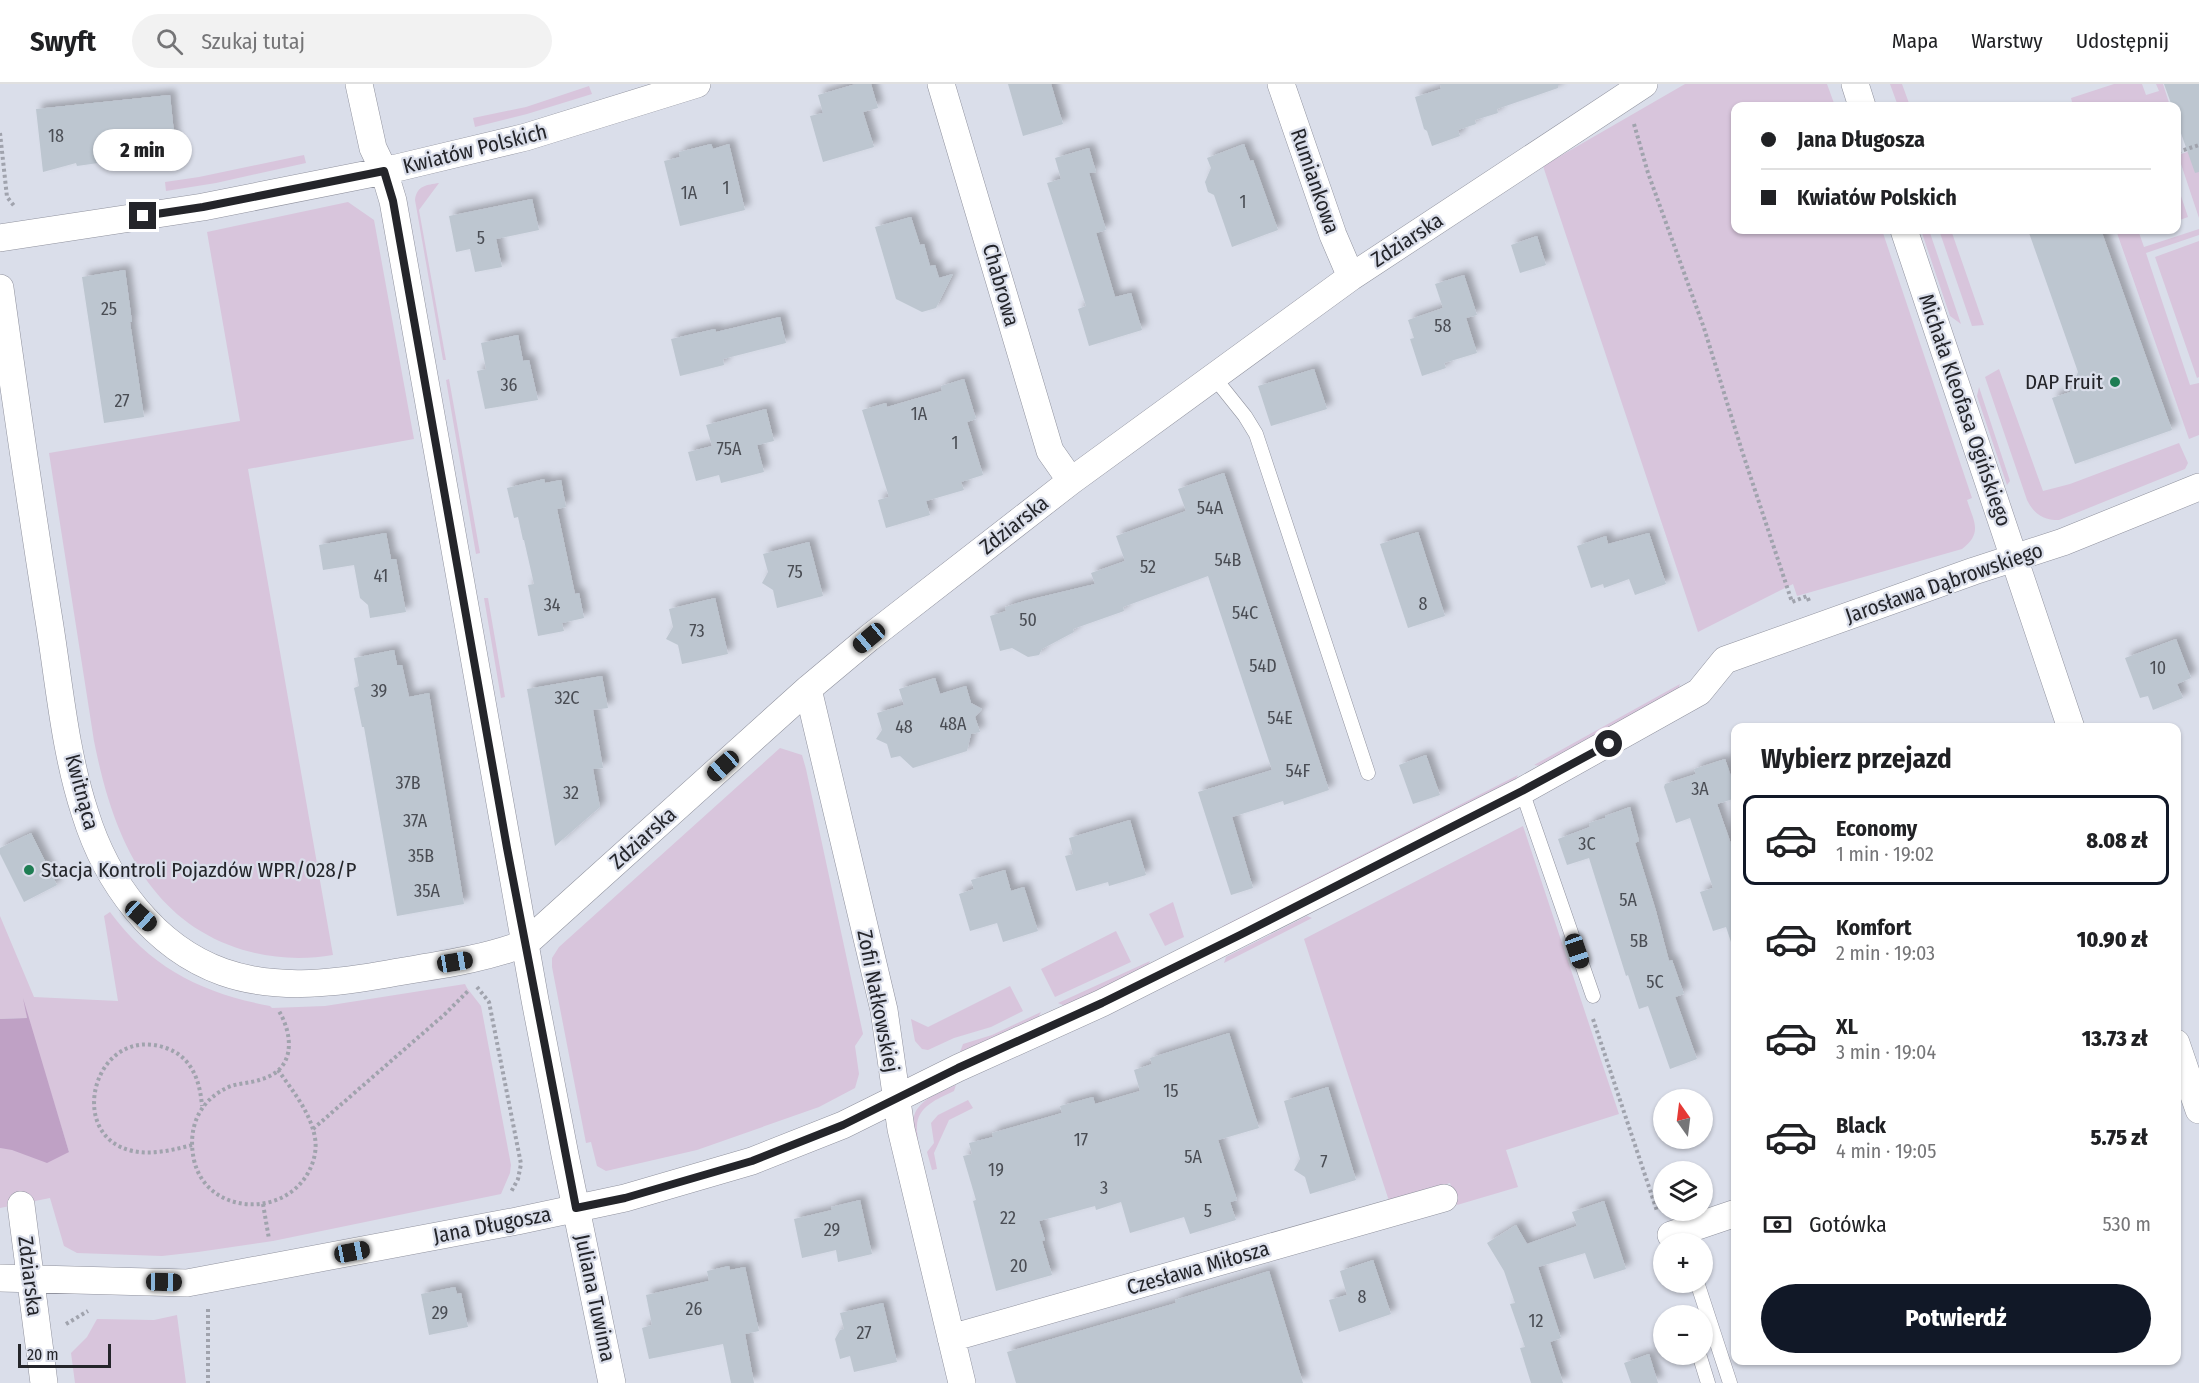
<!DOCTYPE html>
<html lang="pl">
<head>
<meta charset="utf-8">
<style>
  :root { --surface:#fff; --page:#f2f2f2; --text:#202124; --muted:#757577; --line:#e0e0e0; --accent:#111827 }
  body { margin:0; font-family:"Fira Sans Condensed",sans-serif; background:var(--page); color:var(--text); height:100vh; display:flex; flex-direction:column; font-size:22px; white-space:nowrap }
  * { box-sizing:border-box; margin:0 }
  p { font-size:20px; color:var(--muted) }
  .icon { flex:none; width:33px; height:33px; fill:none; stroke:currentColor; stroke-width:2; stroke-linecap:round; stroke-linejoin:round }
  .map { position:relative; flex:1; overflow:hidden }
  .panel { position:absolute; left:1731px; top:639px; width:450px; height:642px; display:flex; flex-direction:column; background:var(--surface); border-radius:12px; box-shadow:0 2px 4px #0004 }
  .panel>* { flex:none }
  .top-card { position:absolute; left:1731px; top:18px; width:450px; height:132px; border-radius:12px; box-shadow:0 2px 4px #0004; display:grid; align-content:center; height:132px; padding:0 30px; background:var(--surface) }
  .needle { width:39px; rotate:346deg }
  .fabs { position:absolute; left:1653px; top:1005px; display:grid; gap:12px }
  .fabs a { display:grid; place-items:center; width:60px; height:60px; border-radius:50%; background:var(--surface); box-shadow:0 2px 4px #0004; font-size:30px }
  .scale { position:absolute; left:18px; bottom:15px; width:93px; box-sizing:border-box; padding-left:6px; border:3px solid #24252a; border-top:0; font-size:16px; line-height:21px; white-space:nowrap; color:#24252a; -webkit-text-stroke:4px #dadeea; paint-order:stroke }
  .end { position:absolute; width:27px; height:27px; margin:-14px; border:8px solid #24252a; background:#fff; box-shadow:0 0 0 3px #fff }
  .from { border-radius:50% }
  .bubble { position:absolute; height:42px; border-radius:21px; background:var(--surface); box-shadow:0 2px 4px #0004; font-size:20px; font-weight:800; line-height:42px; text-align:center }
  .car { position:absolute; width:18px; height:36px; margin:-18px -9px; border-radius:8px; box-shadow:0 0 4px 2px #0007; background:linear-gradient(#222 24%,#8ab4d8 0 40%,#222 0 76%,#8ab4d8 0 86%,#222 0) }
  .top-card b { display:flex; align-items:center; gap:21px; height:57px; font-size:22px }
  .top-card b+b { border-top:2px solid var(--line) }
  .top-card i { width:15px; height:15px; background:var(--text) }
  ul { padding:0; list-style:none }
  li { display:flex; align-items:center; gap:18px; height:90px; margin:0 12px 9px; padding:0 18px; border:3px solid transparent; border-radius:12px }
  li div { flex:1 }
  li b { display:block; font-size:22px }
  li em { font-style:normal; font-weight:800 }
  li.on { border-color:var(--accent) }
  li>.icon { width:54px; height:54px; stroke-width:1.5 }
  h2 { padding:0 30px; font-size:27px; line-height:72px }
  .pay { display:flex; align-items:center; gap:15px; height:66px; padding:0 30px; font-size:22px }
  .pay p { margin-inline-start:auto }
  .action { display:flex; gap:12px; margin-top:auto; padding:12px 30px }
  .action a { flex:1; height:69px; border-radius:36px; background:var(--accent); color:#fff; font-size:24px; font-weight:800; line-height:69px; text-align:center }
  header { display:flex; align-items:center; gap:36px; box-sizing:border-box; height:84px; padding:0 30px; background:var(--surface); border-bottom:2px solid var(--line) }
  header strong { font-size:28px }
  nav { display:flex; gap:33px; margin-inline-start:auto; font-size:21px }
  .search { width:420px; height:54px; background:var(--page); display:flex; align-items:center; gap:15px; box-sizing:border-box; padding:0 21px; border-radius:33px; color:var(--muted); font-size:22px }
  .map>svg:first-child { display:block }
</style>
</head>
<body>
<header>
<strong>Swyft</strong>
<div class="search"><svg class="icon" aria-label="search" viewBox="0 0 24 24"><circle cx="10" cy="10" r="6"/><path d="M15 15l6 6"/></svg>Szukaj tutaj</div>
<nav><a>Mapa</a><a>Warstwy</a><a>Udostępnij</a></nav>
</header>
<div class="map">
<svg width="2199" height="1299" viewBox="0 0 2199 1299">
  <defs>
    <filter id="shadow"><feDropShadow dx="5.5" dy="-5.5" stdDeviation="3" flood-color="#0004"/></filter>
  </defs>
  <rect width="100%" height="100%" fill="#dadeea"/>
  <!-- green -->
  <path fill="#d8c5dc" d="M1685,0h142l8,22h-99v124h146l90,268 -5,2c7,22 16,33 -5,49l-165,47 -4,-12 -95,48 -155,-466z
    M1890,0h12l8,22h-12z
    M2114,0h28l4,11 13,-4 -3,-7h7l7,22h-97l-2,-8z
    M589,2l3,8 -65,20 -52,13 -2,-9 53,-11z
    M2199,64v70l-21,-63z
    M304,71l2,8 -90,20 -50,8 -1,-9 34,-5z
    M439,99l-20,27 27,150h-3l-28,-160c2,-15 12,-15 24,-17z
    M2177,100l11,33 -11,4h-1z
    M348,118l26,18 40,219 -166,30 85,486c-35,6 -71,3 -104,-10 -87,-34 -118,-119 -135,-204l-45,-288 191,-32 -33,-189z
    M2199,145v6l-53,18 44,132 9,-2v52l-10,4 -73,-209h22l6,17z
    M1921,146h8l32,94 -11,-8z
    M1939,146h12l33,95 -12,1z
    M2199,157v136l-2,1 -42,-121z
    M1999,285l44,122 27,-7 109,-41 9,20 -3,6 -126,51c-16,0 -25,-6 -32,-20l-42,-123z
    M449,295l31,174 -4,1 -30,-174z
    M1979,303l31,94 -3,4 -30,-89z
    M484,514h4l17,99 -4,1z
    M1680,600l-2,6 -137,76 -7,-1z
    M780,664l22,7 4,14 57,265 -8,12 4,28 -4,14 -36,19 -122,43 -91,21 -9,-5 -6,-24 -5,1 -34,-176v-9l7,-11z
    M1518,691l-3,5 -286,147 -6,-1z
    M1523,742l96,288 -113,36 12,37 -61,18 -7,-22 -61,18 -85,-262z
    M1173,818l11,35 -19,9 -16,-32z
    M110,828c42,57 92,81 160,94l2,2 53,-2 140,-22 2,4 14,18 30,159 -1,8 -9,21 -228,47 -75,11 -36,4 -85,-3 -13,-7 -14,-48 -50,10v-60l69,4 -43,-140 1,6 -27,1v-103l34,81 84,4 -14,-85z
    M1307,832l5,2 -88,45 2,-6z
    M1116,847l15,31 -76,35 -14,-28z
    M1150,877l-3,7 -82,38 -7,-3z
    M1010,902l13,25 -32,16 -37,11 -26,12 -6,-1 -7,-8 -4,-22 17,8z
    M1041,928l-3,6 -78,34 3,-8 29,-9z
    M956,1001l-2,6c-16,8 -37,15 -37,36 -1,7 3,11 -1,19 -1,-9 -5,-21 -2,-30 5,-17 27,-24 42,-31z
    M968,1016l5,8 -24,12 -15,33 3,16 -5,1 -5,-18 7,-9 -3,-20 7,-8z
    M177,1231l9,68h-111l-4,-30 16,-16 10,-18 57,1z"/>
  <!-- forest -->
  <path fill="#bfa1c5" d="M23,914l46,154 -22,11 -35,-13 -12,-2v-129l27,-1z"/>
  <!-- building -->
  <path fill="#bdc6d0" filter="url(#shadow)" d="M856,0h15l7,24 -15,4 11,35 -51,15 -13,-46 13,-3 -5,-18z
    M1008,0h43l12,40 -40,12z
    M1440,0h118v4l-61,21 1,4 -23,7 1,4 -18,6 2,6 -28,10 -5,-15 -3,-2 -9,-32 26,-8z
    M2164,0h35v88l-4,1 -19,-54v-13h-4z
    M170,11l6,57 -99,14 -1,-3 -33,9 -7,-63z
    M711,60l2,5 16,-5 16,66 -65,16 -16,-65 16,-4 -1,-5z
    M1244,60l6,17 3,-1 25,70 -46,17 -18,-52 -6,-3 -3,-10 6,-14 -4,-10z
    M1089,64l7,24 -7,1 17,57 -10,3 19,64 16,-4 11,37 -53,16 -11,-37 8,-3 -39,-123 14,-4 -6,-21z
    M532,115l7,31 -43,9 6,28 -27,5 -5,-23 -14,3 -7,-36z
    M911,133l9,28 4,-1 6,22 5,-1 4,13 14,-4 -17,34 -14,4 -26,-13 -21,-72z
    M2028,146h73l71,200 -97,34 -23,-66 18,-6 8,-20z
    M1537,152l9,29 -26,8 -9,-28z
    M125,186l7,52h-2l14,95 -40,6 -22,-146z
    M1464,191l13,40 -11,3 11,35 -33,10 2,5 -24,8 -12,-37 4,-1 -6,-18 35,-12 -8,-24z
    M780,233l6,26 -63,16 1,6 -44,11 -9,-37 44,-10 1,3z
    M518,251l5,26 6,-1 9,40 -53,9 -8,-38 9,-2 -5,-26z
    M1314,285l13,40 -56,17 -13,-40z
    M964,295l12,40 -9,3 16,53 -22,7 3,8 -38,11 4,14 -44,13 -8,-28 11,-3 -27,-87 24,-7 1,4 55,-16 -1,-5z
    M766,325l8,32 -17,4 7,27 -43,11 -2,-8 -23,6 -8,-29 24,-6 -6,-21z
    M1224,389l105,317 -45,15 -1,-4 -51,16 21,71 -22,7 -33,-103 74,-22 -64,-194 -85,31 1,4 -51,18 1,3 -32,17 -3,6 -11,2 -16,-9 -12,3 -10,-35 16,-5 -1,-4 19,-6 71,-17 -4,-11 34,-12 -9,-25 70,-25 -8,-22z
    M544,395l1,4 16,-3 5,27 -9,2 18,85 4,-1 5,25 -22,5 2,8 -26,5 -10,-51 6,-1 -10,-44h-1l-5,-23 -4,1 -7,-30z
    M1418,448l27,84 -37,12 -28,-84z
    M386,449l5,26h5l10,53 -36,6 -2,-13 -8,-7 -6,-33 -31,5 -4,-25z
    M1649,449l17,51 -31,11 -6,-16 -25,9 -1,-4 -12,4 -14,-42 29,-10 2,8z
    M809,458l14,54 -46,12 -4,-18 -11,-7 6,-11 -5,-18z
    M715,514l13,56 -46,10 -4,-19 -12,-6 7,-12 -4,-18z
    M2176,555l15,39 -14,6 6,14 -30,12 -5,-14 -8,2 -15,-40z
    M394,566l3,15h5l7,32 20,-4 35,211 -67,12 -33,-189h-2l-8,-39 5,-2 -5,-28z
    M602,592l6,32 -15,2 10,58 -10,1 7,38 -45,39 -28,-157z
    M935,594l5,16 26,-8 5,17 11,6 -7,8 5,15 -9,2 -4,17 -54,17 -13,-12 -9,2 -4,-14 -11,-5 6,-9 -5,-17 27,-8 -5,-16z
    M1426,671l14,40 -27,9 -14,-39z
    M1725,675l11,32v7l-19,6 19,54v83l-5,1 -5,-15 -13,4 -13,-39 13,-4 -23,-70 -14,5 -12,-36 1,-3 31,-10 -2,-5z
    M1630,723l9,34 -4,2 21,68 13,50 3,-1 12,34 -9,3 22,62 -27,10 -22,-63 -9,3 -11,-34 -2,1 -37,-118 -22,7 -9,-26 32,-12 -1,-4 16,-5v-2z
    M1130,736l16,55 -37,11 -1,-4 -32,9 -11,-35 8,-2 -4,-16z
    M31,749l26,52 -33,17 -24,-48v-6z
    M1005,786l6,21 13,-4 14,44 -35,11 -6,-19 -27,8 -11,-37 15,-5 -3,-9z
    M1229,949l30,95 -41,12 19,60 -7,2 6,18 -46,14 -6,-17 -54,16 -9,-31 -25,8 -1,-4 -56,15 6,19 -3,1 10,34 -56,16 -23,-90 3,-1 -13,-44 9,-2 -3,-11 24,-6 -1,-4 70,-20 -2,-7 33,-9 2,7 45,-13 -6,-21 18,-6 -2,-6z
    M1328,1003l28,93 -46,14 -5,-17 -11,-7 6,-11 -16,-58z
    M860,1116l12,54 -34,8 -2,-12 -34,8 -8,-39 38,-9 -1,-3z
    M1604,1117l22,68 -32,10 -9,-26 -47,14 23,71 -11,4 13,41h-32l-11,-35 5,-1 -15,-43 5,-1 -11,-32 -17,-28 29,-18 11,19 50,-18 -5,-14z
    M1373,1176l18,54 -52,18 -10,-32 18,-5 -7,-24z
    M729,1182l1,4 15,-3 14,64 -14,3 9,49h-23l-8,-39 -74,15 -7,-31 10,-3 -6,-30 63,-14 -2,-10z
    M1269,1187l34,112h-287l-9,-31 169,-49 -1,-3z
    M455,1203l2,7 4,-1 7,34 -39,8 -8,-41z
    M883,1219l14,59 -43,10 -4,-16 -10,3 -5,-20 5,-9 4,-1 -4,-16z
    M1649,1270l9,29h-27l-7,-20z"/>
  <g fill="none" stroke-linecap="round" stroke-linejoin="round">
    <!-- lane casing -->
    <g stroke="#90929e" stroke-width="15">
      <path id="lane" d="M1213,292l32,40 11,18 112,339
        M1522,707l71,205
        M1697,1198l33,101
        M1699,1270l9,29"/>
    </g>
    <!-- street casing -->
    <g stroke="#90929e" stroke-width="28">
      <path id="street" d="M359,0l14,64 11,23 9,30 142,799 30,155 47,228
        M941,0l109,367 21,30
        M1281,0l52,151 18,42
        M1855,0l7,22
        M1904,146l167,498
        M0,154l203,-31 181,-36 142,-34 171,-53
        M0,204c15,109 31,218 48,326 11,66 16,135 37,199 21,68 68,134 138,159 51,18 106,12 158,3 49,-9 98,-14 145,-32l282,-254 61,-51 202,-157 280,-204 293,-193
        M808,605l76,321 17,119 61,254
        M2176,959l23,67
        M21,1121l23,178
        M1671,1151l65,-22
        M0,1194l187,5 330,-62 108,-23 127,-37 91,-36 115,-57 144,-65 420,-212 177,-99 26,-32 249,-89 89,-29 136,-55
        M951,1254l493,-140"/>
    </g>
    <!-- path -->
    <path stroke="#a0a3ad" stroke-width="4" stroke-dasharray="3 3" stroke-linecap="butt" d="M1634,40l14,49 56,155 38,123 50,151 15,-6 2,5
      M0,49l7,64 8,10
      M2178,68l21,-7
      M477,903l12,15 32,162 -3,15 -7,13
      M1593,935l64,192
      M278,986c14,20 33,43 37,68 2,12 -1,24 -7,35 -26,46 -102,41 -114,-13 -7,-32 5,-61 37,-74 10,-3 21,-3 31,-7 34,-10 31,-44 17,-68
      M313,1045l132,-115 23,-23
      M192,1061c-19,5 -40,10 -59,6 -69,-14 -39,-128 33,-103 26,9 34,33 36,58
      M263,1120l6,35
      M208,1225v74
      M66,1240l22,-13"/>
    <!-- lane -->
    <use href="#lane" stroke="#fff" stroke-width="14"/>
    <!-- street -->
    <use href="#street" stroke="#fff" stroke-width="27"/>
  </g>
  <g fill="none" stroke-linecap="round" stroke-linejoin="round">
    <!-- route -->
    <path stroke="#24252a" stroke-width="8" d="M143,132l60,-9 181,-36 9,30 114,647 69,360 49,-10 127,-37 91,-36 115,-57 144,-65 138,-68 282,-144 87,-47"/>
  </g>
  <!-- markers -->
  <g fill="#1e7d53" stroke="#dadeea" stroke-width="2">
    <circle cx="2115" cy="298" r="6"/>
    <circle cx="29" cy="786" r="6"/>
  </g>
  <g text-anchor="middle" stroke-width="4.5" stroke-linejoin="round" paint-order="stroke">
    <!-- number labels -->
    <g font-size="18" fill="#4a4d54">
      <text x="56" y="58">18</text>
      <text x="726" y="110">1</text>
      <text x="689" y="115">1A</text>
      <text x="1243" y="124">1</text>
      <text x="481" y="160">5</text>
      <text x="109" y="231">25</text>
      <text x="1443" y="248">58</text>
      <text x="509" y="307">36</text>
      <text x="122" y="323">27</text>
      <text x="919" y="336">1A</text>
      <text x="955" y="365">1</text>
      <text x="729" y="371">75A</text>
      <text x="1210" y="430">54A</text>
      <text x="1228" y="482">54B</text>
      <text x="1148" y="489">52</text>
      <text x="795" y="494">75</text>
      <text x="381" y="498">41</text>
      <text x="1423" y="526">8</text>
      <text x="552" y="527">34</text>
      <text x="1245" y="535">54C</text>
      <text x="1028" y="542">50</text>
      <text x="697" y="553">73</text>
      <text x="1263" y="588">54D</text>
      <text x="2158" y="590">10</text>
      <text x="379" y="613">39</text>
      <text x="567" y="620">32C</text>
      <text x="1280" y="640">54E</text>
      <text x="953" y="646">48A</text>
      <text x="904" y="649">48</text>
      <text x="1298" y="693">54F</text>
      <text x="408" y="705">37B</text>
      <text x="1700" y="711">3A</text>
      <text x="571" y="715">32</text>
      <text x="415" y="743">37A</text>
      <text x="1587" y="766">3C</text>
      <text x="421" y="778">35B</text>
      <text x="427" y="813">35A</text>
      <text x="1628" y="822">5A</text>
      <text x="1639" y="863">5B</text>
      <text x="1655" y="904">5C</text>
      <text x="1171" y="1013">15</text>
      <text x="1081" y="1062">17</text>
      <text x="1193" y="1079">5A</text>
      <text x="1324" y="1084">7</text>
      <text x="996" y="1092">19</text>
      <text x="1104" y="1110">3</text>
      <text x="1208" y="1133">5</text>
      <text x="1008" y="1140">22</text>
      <text x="832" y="1152">29</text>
      <text x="1019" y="1188">20</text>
      <text x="1362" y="1219">8</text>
      <text x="694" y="1231">26</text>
      <text x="440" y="1235">29</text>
      <text x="1536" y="1243">12</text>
      <text x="864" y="1255">27</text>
    </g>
    <!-- street labels -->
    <g font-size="21" fill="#24252a" stroke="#dadeea">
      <text transform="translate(475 65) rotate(-14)" y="7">Kwiatów Polskich</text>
      <text transform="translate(1315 97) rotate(71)" y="7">Rumiankowa</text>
      <text transform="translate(1407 156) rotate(-33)" y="7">Zdziarska</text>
      <text transform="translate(1001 201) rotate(74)" y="7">Chabrowa</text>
      <text transform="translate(1965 326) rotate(71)" y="7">Michała Kleofasa Ogińskiego</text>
      <text transform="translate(1014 441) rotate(-38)" y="7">Zdziarska</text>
      <text transform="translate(1944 499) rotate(-19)" y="7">Jarosława Dąbrowskiego</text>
      <text transform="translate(82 708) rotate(75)" y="7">Kwitnąca</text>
      <text transform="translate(643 754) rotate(-42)" y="7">Zdziarska</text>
      <text transform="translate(878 917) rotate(79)" y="7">Zofii Nałkowskiej</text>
      <text transform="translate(492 1141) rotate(-11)" y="7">Jana Długosza</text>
      <text transform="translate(1198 1184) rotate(-16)" y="7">Czesława Miłosza</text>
      <text transform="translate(30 1192) rotate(83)" y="7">Zdziarska</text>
      <text transform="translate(595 1214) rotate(78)" y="7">Juliana Tuwima</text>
    </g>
    <!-- poi labels -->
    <g font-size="21" fill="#24252a" stroke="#dadeea" text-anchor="end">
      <text x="2103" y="305">DAP Fruit</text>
      <text x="41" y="793" text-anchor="start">Stacja Kontroli Pojazdów WPR/028/P</text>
    </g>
  </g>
</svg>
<div class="fabs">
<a><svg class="needle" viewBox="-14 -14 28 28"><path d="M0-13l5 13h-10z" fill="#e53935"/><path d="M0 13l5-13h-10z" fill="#757577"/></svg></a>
<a><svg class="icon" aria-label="layers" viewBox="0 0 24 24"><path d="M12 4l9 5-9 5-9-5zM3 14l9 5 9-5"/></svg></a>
<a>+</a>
<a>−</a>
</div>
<div class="scale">20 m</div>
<i class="end from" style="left:1609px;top:660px"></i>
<i class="end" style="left:143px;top:132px"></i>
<div class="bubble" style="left:93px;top:45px;width:99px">2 min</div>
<i class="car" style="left:869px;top:554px;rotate:230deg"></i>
<i class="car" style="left:723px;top:682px;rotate:228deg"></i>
<i class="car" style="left:141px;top:832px;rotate:132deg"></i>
<i class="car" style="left:1577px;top:867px;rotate:161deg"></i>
<i class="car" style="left:455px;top:878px;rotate:81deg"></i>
<i class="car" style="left:352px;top:1168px;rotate:79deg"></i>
<i class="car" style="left:164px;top:1198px;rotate:91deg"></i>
<div class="top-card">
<b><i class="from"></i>Jana Długosza</b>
<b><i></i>Kwiatów Polskich</b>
</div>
<section class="panel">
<h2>Wybierz przejazd</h2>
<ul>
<li class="on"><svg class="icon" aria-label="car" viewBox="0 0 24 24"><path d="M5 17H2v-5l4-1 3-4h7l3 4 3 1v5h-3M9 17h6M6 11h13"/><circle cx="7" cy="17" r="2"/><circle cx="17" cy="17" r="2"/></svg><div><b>Economy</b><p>1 min · 19:02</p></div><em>8.08 zł</em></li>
<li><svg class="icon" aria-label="car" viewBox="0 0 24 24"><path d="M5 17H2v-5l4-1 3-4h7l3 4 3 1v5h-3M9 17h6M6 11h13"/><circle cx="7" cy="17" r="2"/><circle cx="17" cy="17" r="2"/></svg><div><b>Komfort</b><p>2 min · 19:03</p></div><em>10.90 zł</em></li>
<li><svg class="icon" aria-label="car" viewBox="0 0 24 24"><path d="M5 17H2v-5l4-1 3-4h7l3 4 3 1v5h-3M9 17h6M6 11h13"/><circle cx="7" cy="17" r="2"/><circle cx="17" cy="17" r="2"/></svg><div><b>XL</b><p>3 min · 19:04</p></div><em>13.73 zł</em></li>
<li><svg class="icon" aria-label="car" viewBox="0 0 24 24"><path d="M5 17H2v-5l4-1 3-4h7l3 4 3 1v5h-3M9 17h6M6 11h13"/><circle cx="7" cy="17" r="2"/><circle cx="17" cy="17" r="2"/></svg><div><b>Black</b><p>4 min · 19:05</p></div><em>5.75 zł</em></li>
</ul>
<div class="pay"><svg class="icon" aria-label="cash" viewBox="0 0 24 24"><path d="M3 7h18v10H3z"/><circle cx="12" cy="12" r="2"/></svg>Gotówka<p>530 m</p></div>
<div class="action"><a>Potwierdź</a></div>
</section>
</div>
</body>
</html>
